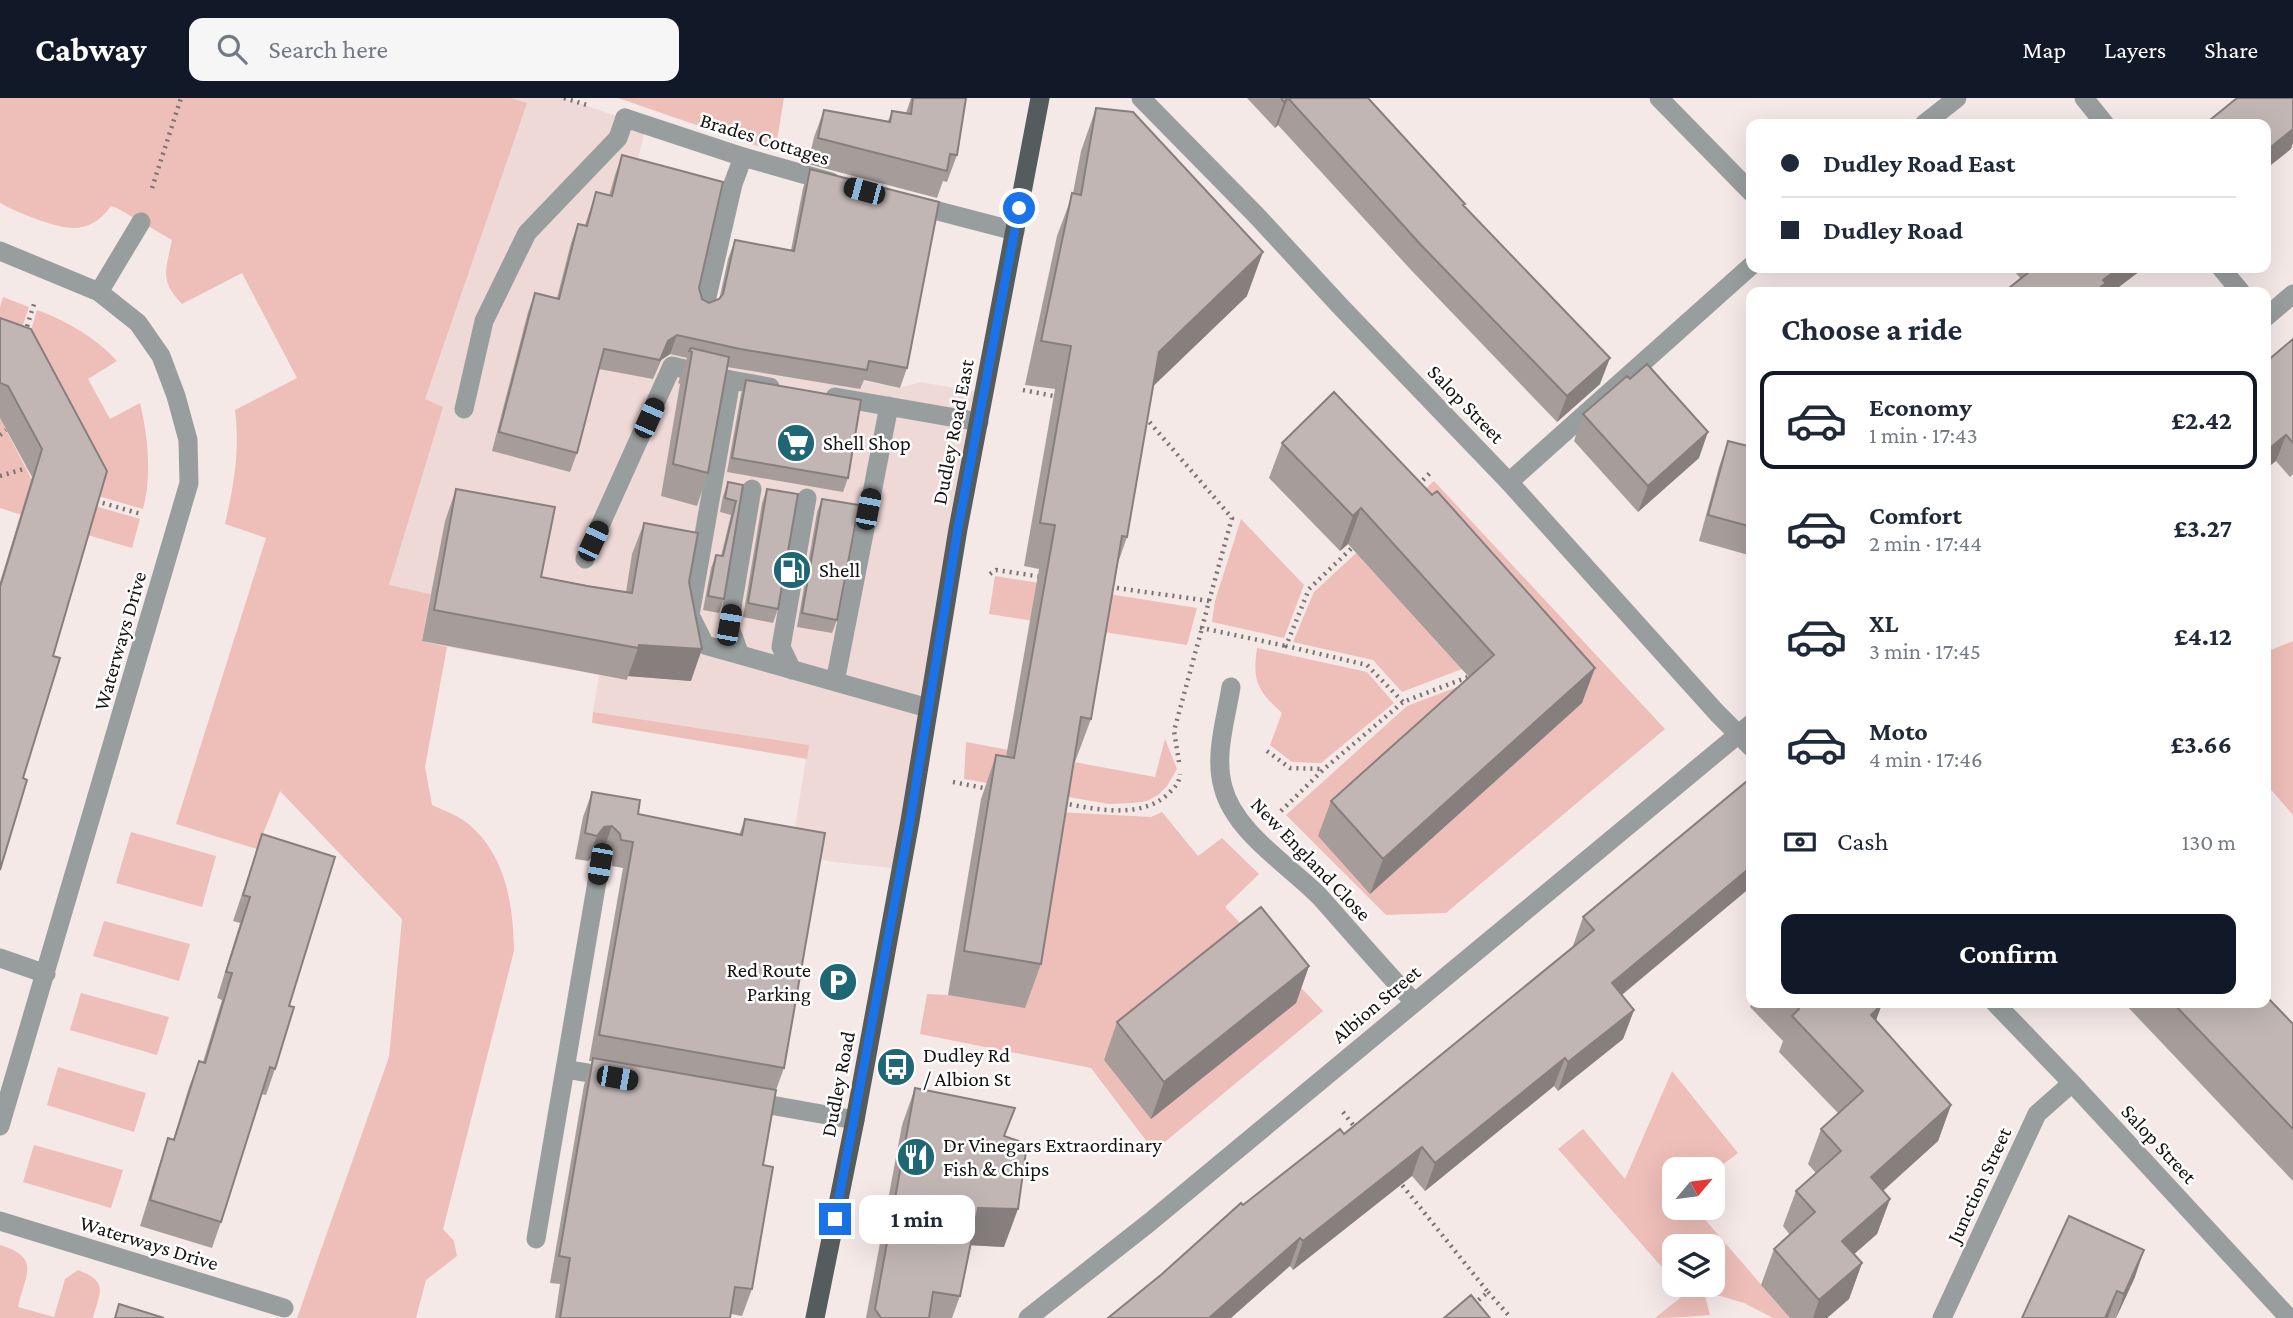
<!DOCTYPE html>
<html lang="en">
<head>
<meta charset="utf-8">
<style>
  :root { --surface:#fff; --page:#f6f6f7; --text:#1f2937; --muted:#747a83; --line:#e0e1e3; --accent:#111827 }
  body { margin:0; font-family:"Crimson Pro",serif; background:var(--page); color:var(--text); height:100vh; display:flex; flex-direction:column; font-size:26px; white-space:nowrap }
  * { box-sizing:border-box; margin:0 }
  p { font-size:23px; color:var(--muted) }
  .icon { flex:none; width:38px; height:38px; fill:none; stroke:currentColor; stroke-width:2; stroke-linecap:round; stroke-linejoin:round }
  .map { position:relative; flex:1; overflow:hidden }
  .drawer { position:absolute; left:1746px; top:189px; width:525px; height:721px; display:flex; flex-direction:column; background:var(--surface); border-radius:14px; box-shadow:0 7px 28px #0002 }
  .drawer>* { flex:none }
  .banner { position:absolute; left:1746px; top:21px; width:525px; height:154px; border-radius:14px; box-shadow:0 7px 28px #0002; display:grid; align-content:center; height:154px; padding:0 35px; background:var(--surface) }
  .needle { width:46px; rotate:61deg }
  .fabs { position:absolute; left:1662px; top:1059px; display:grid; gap:14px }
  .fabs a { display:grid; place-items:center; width:63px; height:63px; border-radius:14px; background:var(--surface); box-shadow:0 7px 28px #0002; font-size:35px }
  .end { position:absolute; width:32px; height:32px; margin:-16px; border:9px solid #1a73e8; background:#fff; box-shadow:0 0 0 4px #fff }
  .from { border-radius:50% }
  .bubble { position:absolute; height:49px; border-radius:14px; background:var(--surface); box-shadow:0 7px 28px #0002; font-size:23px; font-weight:700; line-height:49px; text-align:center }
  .car { position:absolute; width:21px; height:42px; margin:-21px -10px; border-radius:9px; box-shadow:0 0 5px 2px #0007; background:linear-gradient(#222 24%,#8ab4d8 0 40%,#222 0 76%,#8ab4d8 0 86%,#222 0) }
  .banner b { display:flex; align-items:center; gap:24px; height:66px; font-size:26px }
  .banner b+b { border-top:2px solid var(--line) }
  .banner i { width:18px; height:18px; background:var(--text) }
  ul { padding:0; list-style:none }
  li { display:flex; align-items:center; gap:21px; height:98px; margin:0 14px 10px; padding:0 21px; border:4px solid transparent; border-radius:14px }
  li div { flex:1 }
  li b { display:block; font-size:26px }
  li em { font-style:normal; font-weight:700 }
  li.selected { border-color:var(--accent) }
  li>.icon { width:63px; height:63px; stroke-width:1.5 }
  h2 { padding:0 35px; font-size:32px; line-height:84px }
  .pay { display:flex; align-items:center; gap:18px; height:77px; padding:0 35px; font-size:26px }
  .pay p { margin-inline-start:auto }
  .cta { display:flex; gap:14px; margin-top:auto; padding:14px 35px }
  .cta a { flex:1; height:80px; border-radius:14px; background:var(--accent); color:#fff; font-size:28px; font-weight:700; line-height:80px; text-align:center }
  header { display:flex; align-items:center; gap:42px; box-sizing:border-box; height:98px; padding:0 35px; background:var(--accent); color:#fff }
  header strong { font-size:33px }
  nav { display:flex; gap:38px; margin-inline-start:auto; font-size:24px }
  .search { width:490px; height:63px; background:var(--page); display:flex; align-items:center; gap:18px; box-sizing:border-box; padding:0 24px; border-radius:14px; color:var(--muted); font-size:26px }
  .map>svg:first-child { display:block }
</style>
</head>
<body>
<header>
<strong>Cabway</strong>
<div class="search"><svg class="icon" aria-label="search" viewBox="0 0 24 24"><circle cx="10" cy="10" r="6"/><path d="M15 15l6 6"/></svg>Search here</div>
<nav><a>Map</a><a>Layers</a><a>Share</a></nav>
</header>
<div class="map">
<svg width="2293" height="1220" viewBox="0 0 2293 1220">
  <rect width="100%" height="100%" fill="#f5e9e8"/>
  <!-- built -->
  <path fill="#eed9d7" d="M463,0h101l82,28 -13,54 78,171 189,37 20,-6 64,11 -83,476 -67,-7 -43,-9 17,-108 -215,-33 6,-37 -152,-28 -103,-23z"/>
  <!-- green -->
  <path fill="#eebeb8" d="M0,0h510l17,5 -102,296 18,8 -54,178 41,9 -8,47 25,6 -22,120 7,38c11,5 24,10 34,17 40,32 47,81 48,129l-71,278 11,12 3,15 -31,24 -10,38h-119l92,-261 13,-138 -122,-128 -23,58 -81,-25 90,-286 -41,-14c9,-39 15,-74 10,-114l62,-32 -55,-105 -60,31c-23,-24 -16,-34 -10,-64l-55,-32 -6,-2c-22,30 -44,24 -75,13 -12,-5 -24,-9 -36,-16z
    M618,0h166l-9,54z
    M3,199l26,10 -16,47 -13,9v-56z
    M37,212c30,11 58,27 80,51l-29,18 22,40 30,-16c8,33 12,73 3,106l-45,-13 -75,-139z
    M0,320l36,70 -8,29 -28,-9z
    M1434,383l231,248 -219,184 -60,2 -100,-100 121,-109 66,-25 109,22 -120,-34 -60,23 -29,-32 -80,-18 21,-50z
    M95,408l45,13 -8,29 -58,-17z
    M1241,421l63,66 -20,53 -72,-16 3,-21z
    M995,478l202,32 -10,37 -198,-31z
    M2293,543v174l-27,-31v-132z
    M1257,550l110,24 27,31 -73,60 -29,-1 -22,-17 12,-32c-24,-22 -30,-31 -25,-65z
    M593,614l216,33 -2,14 -215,-36z
    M1165,641l12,30 -10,17 -9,9 -11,6 -14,2 -24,1 -145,-25 2,-37 189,35z
    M1057,714l94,5 11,-5 36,44 24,-18 37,36 -34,33 98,104 -169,140 -63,-83 -171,-34 7,-40 21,1z
    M131,734l85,24 -14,51 -86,-24z
    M104,823l86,23 -11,37 -86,-25z
    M81,895l88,24 -12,38 -87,-25z
    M58,969l88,26 -12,39 -87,-27z
    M1672,973l66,82 -25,19v-3h-38v39h20l95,110h-17l-29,-15 -24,-7h-15l5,19c-19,1 -36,3 -55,3l30,-24 -8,-9 36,-1v-38h-38v36l-117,-133 25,-20 42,50z
    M34,1047l89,25 -12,38 -88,-26z
    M0,1147c42,13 25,29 18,62l36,10 11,-38 13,-9c31,12 22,21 15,48h-93z"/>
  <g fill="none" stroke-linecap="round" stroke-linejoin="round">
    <!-- path -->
    <path stroke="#7b7373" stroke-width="4.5" stroke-dasharray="2 5" stroke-linecap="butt" d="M564,0l26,8
      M152,90l29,-90
      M25,235l9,-29
      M1023,292l36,7
      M1145,319l87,101 -23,83
      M0,337l6,-5
      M0,378l27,-8
      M1418,387l14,-14
      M96,403l45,13
      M1356,446l-47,45 -23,57 81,19 36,37
      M990,476l6,-4 47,7
      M1110,489l99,14 -7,27 84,18
      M1267,653l23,17 33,1
      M1179,664l-5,-31 28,-103
      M953,684l36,7
      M1063,705c34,7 80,16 106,-10 7,-7 10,-10 11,-19
      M1281,713l43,-42 79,-67 65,-25
      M1343,1014l14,18
      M1398,1082l90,112 -14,12
      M1488,1194l23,26"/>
    <!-- service -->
    <path stroke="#989d9e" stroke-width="19" d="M1659,0l93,95
      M2084,0l21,26
      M1924,26l33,-26
      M2221,170l20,24
      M704,212l29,-126 10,-27
      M731,282l-41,235 15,30 223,63
      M835,299l144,25
      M464,311l20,-88 43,-88 91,-95 7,-20
      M1509,384l243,-217
      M585,461l87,-193 59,14 39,7
      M740,557l-11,-30 23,-136
      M792,572l-11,-23 26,-149
      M835,584l54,-276
      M565,971l47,8
      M748,1003l107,19
      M536,1141l64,-375"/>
    <!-- minor -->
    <path stroke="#989d9e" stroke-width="19" d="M1141,0l116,118 84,91 168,175 208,231 35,35
      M625,20l118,39 88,25
      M915,107l100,26
      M0,153l99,41 39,31 23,33 15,40 12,44 1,43 -189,643
      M99,194l42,-70
      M2266,219l27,-23
      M1231,589c-5,32 -17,68 -8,100 11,45 67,79 98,111 31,35 61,70 93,104
      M0,860l46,16
      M1995,905l77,80 217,235
      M0,1123l284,87
      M1028,1220l122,-96 602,-499
      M1942,1220l95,-204 35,-31"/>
    <!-- primary -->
    <path stroke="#545c5e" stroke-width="19" d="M815,1220l40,-198 55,-299 48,-292 82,-431"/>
  </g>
  <!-- wall -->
  <path fill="#a69d9b" d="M911,0h55l-9,57 -10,27 -4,-1 -6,17 -129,-34 6,-27 10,-27 64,11 4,-10 14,2z
    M1247,0h121l96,108 136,178 -43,38 -145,-151 -134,-146 -3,3z
    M1096,10l151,188 -94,90 -26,151 -9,26 -27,156 -16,43h-1l-33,202 -16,44 -77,-13 33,-196 15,-44 10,2 33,-188 -15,-3 31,-177 -30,-4 32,-149 16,-43 8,-42z
    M622,57l77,133 3,11 7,4 10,-3 9,-41 7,-19 56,10 12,-62 7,-19 97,199 -7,20 -36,-8 -4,9 -133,-22 -19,106 -11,33 -36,-10 19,-112 -2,-1 9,-25 -17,-4 -9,6 -8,19 -54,-10 -22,84 -7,19 -78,-21 36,-139 7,-19 22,5 14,-55 7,-19 7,1 11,-33 13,4 6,-21z
    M2017,170h127l-32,24 -91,-13 -6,-7z
    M0,220l107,153 -54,185 -53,215v-289l32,-105 -32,-59z
    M2293,241v135l-3,3 -14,-16z
    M746,282l102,98 -5,14 -116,-20 14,-78z
    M1334,294l248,311 -212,191 -52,-58 13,-35 138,-124 -121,-133 -8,7 -71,-73 13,-35z
    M1583,316l116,44 -61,54 -64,-71z
    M1728,343l24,6v109l-53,-15 20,-74z
    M728,384l15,3 -19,114 -5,14 -16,-3 8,-42 5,-13 5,1 10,-41 -11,-3 3,-16z
    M456,391l85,88 85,15 6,-38 12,-31 45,59 2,99 -63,-5 -1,4 -205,-39 23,-120z
    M767,391l11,120 -5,14 -30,-6 19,-114z
    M822,401l15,121 -5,13 -35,-6 20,-115z
    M592,694l46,22 101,21 6,-16 39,249 -8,22 -13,75 -11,124 -10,27 -11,-2 -1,4h-175l5,-34 -10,-1 34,-198 8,-24h-3l34,-193 -11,-2 -1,-7 -8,-7 -8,1 -7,8 -13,-2 8,-42z
    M262,736l27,172 -14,63 -9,26 -5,-1 -40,128 -9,26 -72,-22 19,-61 9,-27 5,2 16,-53 10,-26 4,1 19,-62 -5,-2 23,-75 -7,-2z
    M1752,788l-130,109 12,15 -11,29 -65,52 -4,-5 -129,105 -13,-15 -119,94 -3,-4 -128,8 81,-69 101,-71 230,-187 -1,-1 10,-29z
    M1309,868l-13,37 -145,116 -47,-59 13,-38z
    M1752,905h129l1,1 -6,16 75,85 -13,36 -55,50 7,8 -13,35 -23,20 8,9 -13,36 -22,19h-37l-29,-33 13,-36 16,-14 -7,-9 13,-35 20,-18 -8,-9 13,-35 17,-16 -59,-61 4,-11 -33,-34z
    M2124,905h142l27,21v157z
    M915,990l90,48 -1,111 -33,-2 -11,51 -8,22h-86l36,-193z
    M2135,1179l-19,41h-94z"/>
  <!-- shaded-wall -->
  <path fill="#877f7e" d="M1288,0l-10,27 -3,3 9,-26z
    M2293,31v14l-2,6 -25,20v-18z
    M1263,154l-16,44 -104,100 16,-44z
    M2119,170h25l-32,24h-18l9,-12z
    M677,237l-7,19 -9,6 -8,19 15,-38z
    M1610,260l-10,26 -43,38 10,-26z
    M1708,334l-9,26 -61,54 10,-26z
    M2286,337l-10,26 -10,8v-18z
    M1361,410l-13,36 -8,7 13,-35z
    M639,547l63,4 -11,32 -63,-5z
    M1595,570l-13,35 -212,191 13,-35z
    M612,728l-9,26 -8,1 -7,8 9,-25 7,-9z
    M1752,768v20l-150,125 10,-28z
    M1309,868l-13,37 -145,116 13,-37z
    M1882,906l-13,35 2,-24z
    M1634,912l-11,29 -65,52 10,-29z
    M1565,960l-11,28 -129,105 10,-28z
    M1951,1007l-13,36 -80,72 13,-36z
    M1422,1049l-10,29 -119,94 10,-29z
    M1890,1101l-13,35 -48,42 13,-35z
    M978,1110l40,1 -14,38 -39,-2z
    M1300,1140l-10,28 -59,52h-22z
    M2144,1152l-9,27 -19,41 8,-24z
    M1862,1165l-13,36 -22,19h-14l6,-18z
    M2117,1193l-9,27h-3z"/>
  <!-- building -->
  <path fill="#c1b6b4" stroke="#877f7e" stroke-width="2" d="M913,0h53l-9,57 -7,-1 -3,17 -129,-33 6,-28 66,12 2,-11 19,3z
    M1281,0h87l97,106 -2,1 147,153 -43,38 -146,-151 -133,-147 -4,4z
    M2237,0h56v31l-27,22v-27h-61z
    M1096,10l37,4 130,140 -104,100 -32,185 -5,-1 -31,183 -10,-2 -40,247 -77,-13 32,-196 18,3 41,-233 -15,-2 31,-177 -30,-5 31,-148 9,2z
    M622,57l101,27 -24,106 3,11 7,4 10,-4 4,-5 12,-54 59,11 16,-82 129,33 -32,166 -38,-7 -2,9 -127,-21 -63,-14 -9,6 -8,19 -56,-11 -27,104 -78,-21 36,-139 24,6 19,-75 9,2 9,-34 16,4z
    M2034,170h85l-16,12 3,3 -12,9h-90z
    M0,220l31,11 76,142 -54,185 7,2 -37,120 4,2 -27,90v-283l42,-138 -34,-63 -8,-3z
    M2293,241v104l-7,-8 -20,16v-89z
    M691,250l38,9 -21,116 -35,-9 19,-112 -3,-1z
    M1647,266l61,68 -60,54 -65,-72 44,-38 3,3z
    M746,282l115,20 -13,78 -116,-20z
    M1334,294l98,103 5,-4 158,177 -212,191 -52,-58 163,-146 -133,-147 -8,8 -71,-73z
    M1728,343l24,6v80l-44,-12z
    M728,384l15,3 -19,114 -16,-3 8,-41 7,1 13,-55 -11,-3z
    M456,391l99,18 -14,70 46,9 45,7 12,-70 54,10 -9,49 13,67 -63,-4 -1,3 -204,-38z
    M767,391l31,5 -20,115 -30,-6z
    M822,401l37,6 -22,115 -35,-7z
    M1752,679v89l-140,117 22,27 -66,52 -3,-4 -130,105 -13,-16 -119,94 -3,-3 -91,80h-101l54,-44 79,-71 2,2 97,-76 4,5 250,-204 -11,-13z
    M592,694l48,8 -2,14 104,21 3,-16 80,14 -41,235 -185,-33 34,-193 -12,-2 -1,-6 -8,-8 -8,1 -7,9 -12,-3z
    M262,736l73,23 -46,149 5,1 -19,62 -5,-2 -49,155 -71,-22 18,-62 6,2 25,-79 6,2 27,-90 -6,-1 24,-75 -7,-2z
    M1261,809l48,59 -145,116 -47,-60z
    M2266,898l27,28v105l-120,-126h93z
    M1793,905h88l1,1 -11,11 80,90 -80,72 19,22 -48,42 20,22 -43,37 -45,-51 41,-37 -19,-21 45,-40 -20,-22 42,-38 -71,-75 7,-7z
    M593,960l183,32 -13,75 10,2 -21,122 -17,-2 -5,31h-170l10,-60 -11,-2z
    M915,990l100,20 -11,28 23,8 -9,65 -40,-1 -18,88 -27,-4 -4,26h-48l-6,-9z
    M2069,1118l75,34 -20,44 -7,-3 -12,27h-83z
    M1471,1197l19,23h-46z
    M119,1206l45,14h-49z"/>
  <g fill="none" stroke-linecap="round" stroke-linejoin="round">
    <!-- route -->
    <path stroke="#1a73e8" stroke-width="9" d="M835,1121l75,-398 48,-293 61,-320"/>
  </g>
  <!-- icons -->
  <defs>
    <g id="supermarket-disc" transform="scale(2.0125)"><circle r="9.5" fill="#206776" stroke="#fff"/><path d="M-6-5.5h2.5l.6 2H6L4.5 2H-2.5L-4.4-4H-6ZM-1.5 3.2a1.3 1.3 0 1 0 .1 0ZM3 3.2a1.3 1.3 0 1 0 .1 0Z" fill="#fff"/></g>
    <g id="fuel-disc" transform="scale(2.0125)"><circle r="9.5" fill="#206776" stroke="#fff"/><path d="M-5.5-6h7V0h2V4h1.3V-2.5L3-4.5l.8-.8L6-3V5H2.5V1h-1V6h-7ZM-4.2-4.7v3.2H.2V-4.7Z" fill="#fff"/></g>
    <g id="parking-disc" transform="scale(2.0125)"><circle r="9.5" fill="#206776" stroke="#fff"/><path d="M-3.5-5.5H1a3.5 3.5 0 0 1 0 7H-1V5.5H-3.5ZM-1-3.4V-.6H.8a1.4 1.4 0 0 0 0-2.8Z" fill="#fff"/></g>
    <g id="bus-disc" transform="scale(2.0125)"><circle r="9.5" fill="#206776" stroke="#fff"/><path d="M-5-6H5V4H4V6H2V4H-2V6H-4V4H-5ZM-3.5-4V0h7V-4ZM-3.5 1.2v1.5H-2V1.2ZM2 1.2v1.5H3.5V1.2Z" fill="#fff"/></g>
    <g id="restaurant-disc" transform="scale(2.0125)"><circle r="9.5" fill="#206776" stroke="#fff"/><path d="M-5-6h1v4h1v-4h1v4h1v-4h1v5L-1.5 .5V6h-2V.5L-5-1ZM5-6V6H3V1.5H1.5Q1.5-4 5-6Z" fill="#fff"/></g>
  </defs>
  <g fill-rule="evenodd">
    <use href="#supermarket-disc" x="796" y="345"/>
    <use href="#fuel-disc" x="792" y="472"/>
    <use href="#parking-disc" x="838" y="884"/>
    <use href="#bus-disc" x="896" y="969"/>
    <use href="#restaurant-disc" x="916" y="1059"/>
  </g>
  <g text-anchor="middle" stroke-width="5" stroke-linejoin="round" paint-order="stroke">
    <!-- street labels -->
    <g font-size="21" fill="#161212" stroke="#fff">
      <text transform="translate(765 41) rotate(17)" y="7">Brades Cottages</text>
      <text transform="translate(1466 306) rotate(46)" y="7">Salop Street</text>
      <text transform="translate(953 334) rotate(-79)" y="7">Dudley Road East</text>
      <text transform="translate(120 543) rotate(-74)" y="7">Waterways Drive</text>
      <text transform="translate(1311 761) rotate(46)" y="7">New England Close</text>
      <text transform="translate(1376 906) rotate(-40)" y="7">Albion Street</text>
      <text transform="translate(838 986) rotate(-79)" y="7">Dudley Road</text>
      <text transform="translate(2159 1046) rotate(47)" y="7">Salop Street</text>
      <text transform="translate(1979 1087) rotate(-65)" y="7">Junction Street</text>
      <text transform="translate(149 1145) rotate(17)" y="7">Waterways Drive</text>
    </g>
    <!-- poi labels -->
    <g font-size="21" fill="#161212" stroke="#fff" text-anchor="start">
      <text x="823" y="352">Shell Shop</text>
      <text x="819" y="479">Shell</text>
      <text x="811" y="879" text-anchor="end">Red Route<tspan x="811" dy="24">Parking</tspan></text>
      <text x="923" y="964">Dudley Rd<tspan x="923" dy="24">/ Albion St</tspan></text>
      <text x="943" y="1054">Dr Vinegars Extraordinary<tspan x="943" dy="24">Fish &amp; Chips</tspan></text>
    </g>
  </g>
</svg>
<div class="fabs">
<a><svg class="needle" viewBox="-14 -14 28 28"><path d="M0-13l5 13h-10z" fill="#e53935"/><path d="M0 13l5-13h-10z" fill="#747a83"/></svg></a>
<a><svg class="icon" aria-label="layers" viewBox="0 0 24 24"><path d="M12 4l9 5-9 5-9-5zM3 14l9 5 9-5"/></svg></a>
</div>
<i class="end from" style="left:1019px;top:110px"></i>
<i class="end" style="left:835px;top:1121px"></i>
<div class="bubble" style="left:859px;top:1097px;width:116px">1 min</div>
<i class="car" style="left:864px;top:93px;rotate:285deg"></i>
<i class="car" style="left:649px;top:320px;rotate:24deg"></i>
<i class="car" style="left:868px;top:411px;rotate:11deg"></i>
<i class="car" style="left:593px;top:443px;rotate:25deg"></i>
<i class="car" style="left:729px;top:527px;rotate:10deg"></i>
<i class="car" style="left:600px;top:766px;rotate:190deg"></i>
<i class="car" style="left:617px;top:980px;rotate:100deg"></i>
<div class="banner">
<b><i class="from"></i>Dudley Road East</b>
<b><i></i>Dudley Road</b>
</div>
<section class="drawer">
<h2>Choose a ride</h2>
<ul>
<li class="selected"><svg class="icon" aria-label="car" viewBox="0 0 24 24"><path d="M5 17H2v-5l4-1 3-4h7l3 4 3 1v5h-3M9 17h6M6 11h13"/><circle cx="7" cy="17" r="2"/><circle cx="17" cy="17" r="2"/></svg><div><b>Economy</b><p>1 min · 17:43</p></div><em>£2.42</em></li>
<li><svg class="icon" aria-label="car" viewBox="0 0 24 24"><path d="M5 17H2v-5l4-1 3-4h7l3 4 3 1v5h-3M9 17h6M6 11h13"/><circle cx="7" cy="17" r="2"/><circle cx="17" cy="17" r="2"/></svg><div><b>Comfort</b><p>2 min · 17:44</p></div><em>£3.27</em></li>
<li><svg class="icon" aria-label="car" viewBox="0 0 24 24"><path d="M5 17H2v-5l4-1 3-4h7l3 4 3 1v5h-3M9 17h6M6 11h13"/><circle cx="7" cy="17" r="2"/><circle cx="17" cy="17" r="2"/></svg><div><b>XL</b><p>3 min · 17:45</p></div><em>£4.12</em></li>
<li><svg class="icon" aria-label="car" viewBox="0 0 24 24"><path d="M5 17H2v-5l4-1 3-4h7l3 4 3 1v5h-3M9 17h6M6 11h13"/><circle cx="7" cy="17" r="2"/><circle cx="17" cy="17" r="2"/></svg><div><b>Moto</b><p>4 min · 17:46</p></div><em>£3.66</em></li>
</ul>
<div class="pay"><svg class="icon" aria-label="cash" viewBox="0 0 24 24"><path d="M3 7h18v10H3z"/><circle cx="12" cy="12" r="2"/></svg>Cash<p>130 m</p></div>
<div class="cta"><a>Confirm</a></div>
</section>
</div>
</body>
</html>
